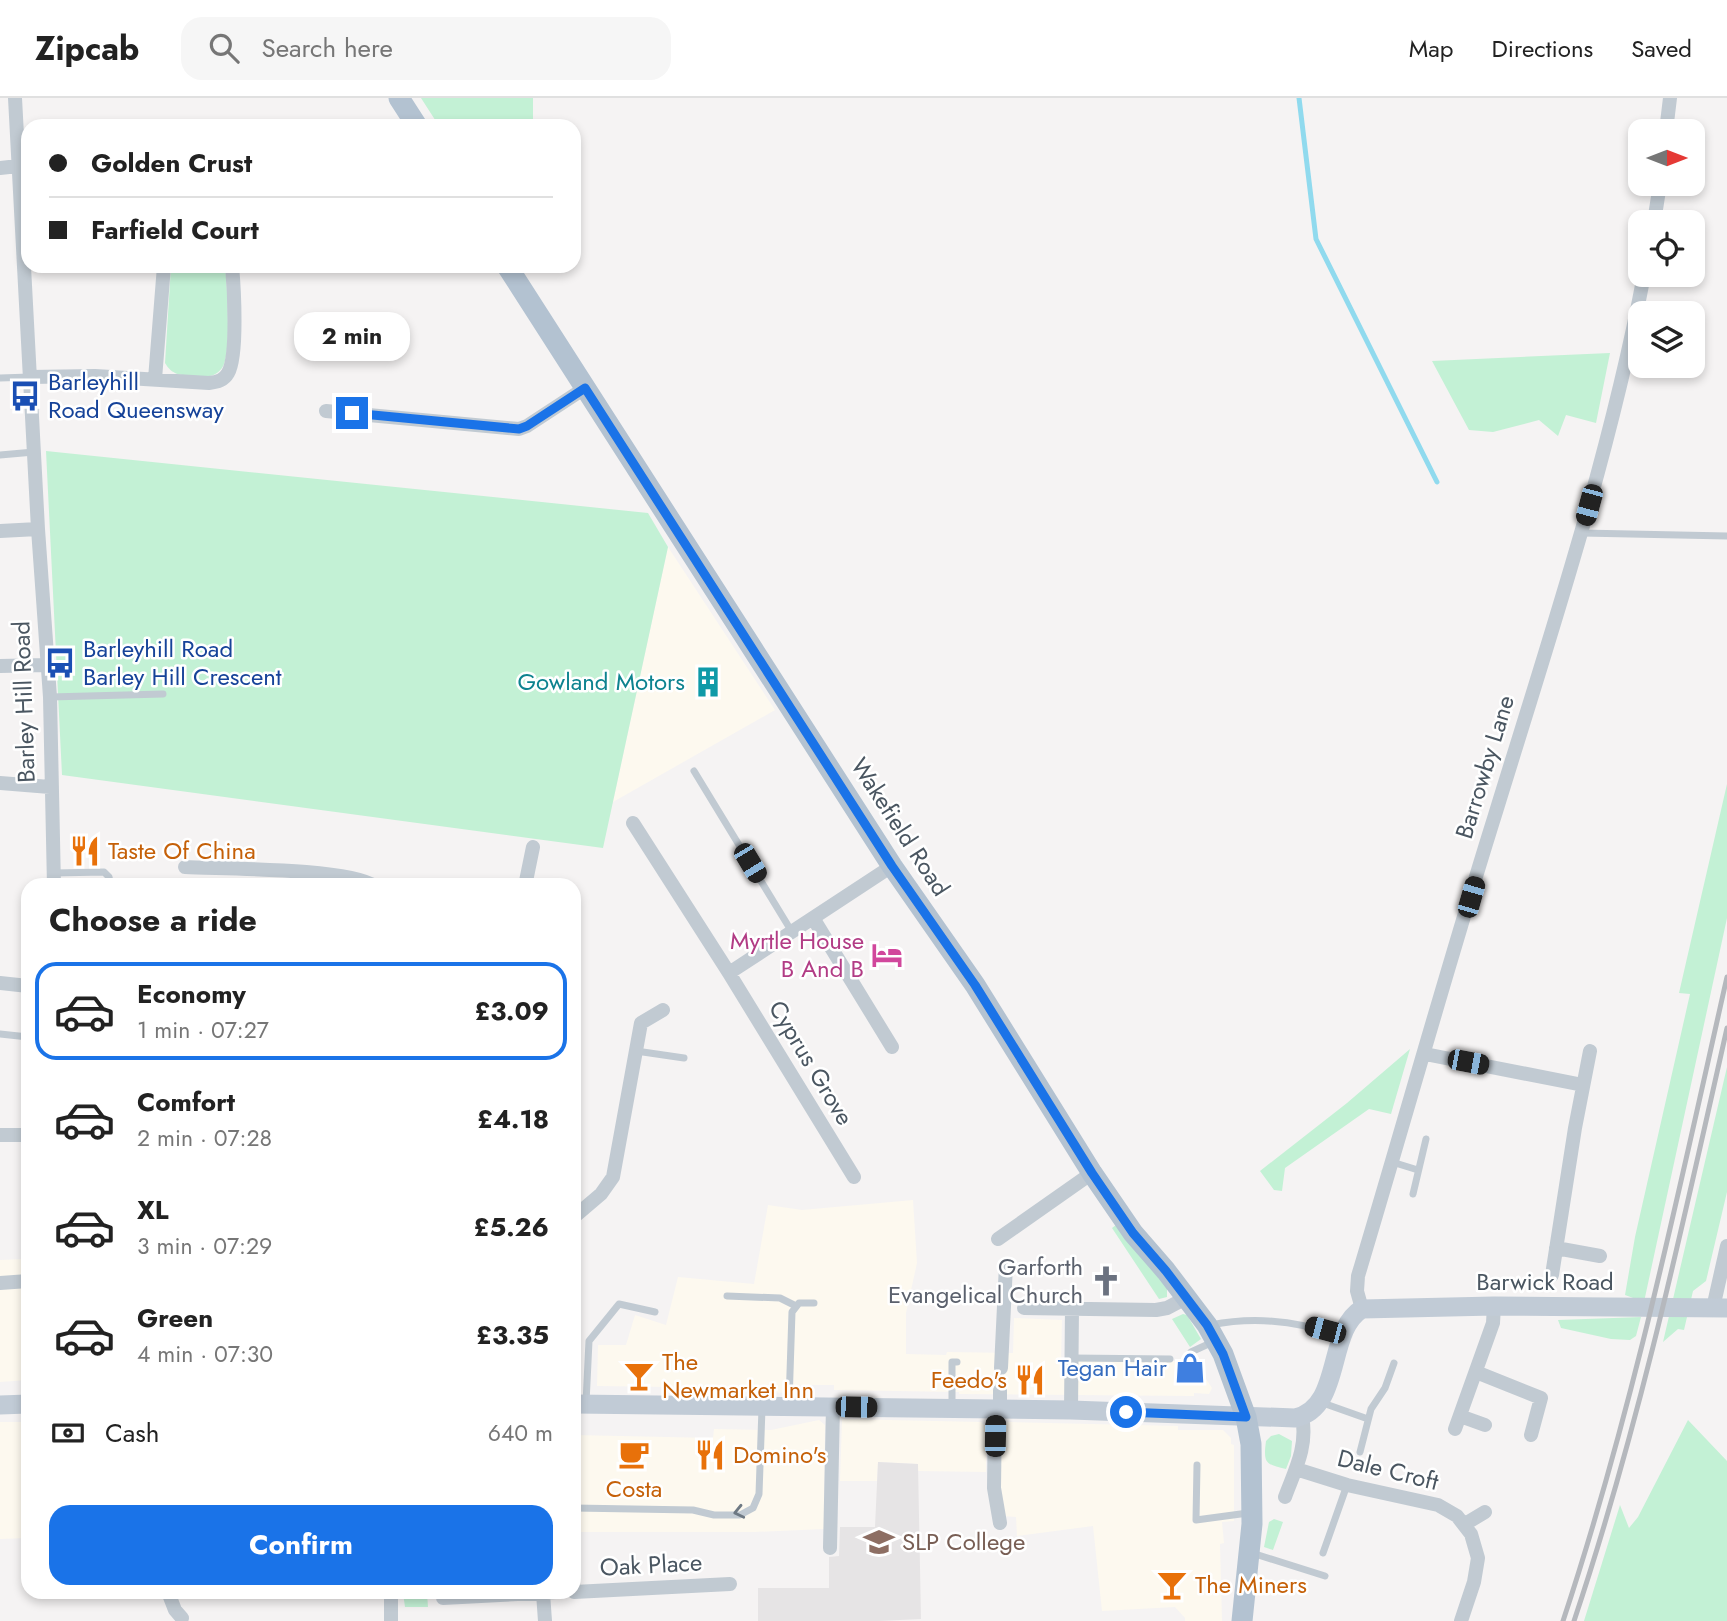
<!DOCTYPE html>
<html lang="en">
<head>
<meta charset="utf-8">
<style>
  :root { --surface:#fff; --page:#f6f6f6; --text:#222; --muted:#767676; --line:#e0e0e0; --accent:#1a73e8 }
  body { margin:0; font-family:Jost,sans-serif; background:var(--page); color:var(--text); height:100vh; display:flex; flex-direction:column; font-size:26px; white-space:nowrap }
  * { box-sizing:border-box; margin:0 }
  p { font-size:23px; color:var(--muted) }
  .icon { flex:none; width:38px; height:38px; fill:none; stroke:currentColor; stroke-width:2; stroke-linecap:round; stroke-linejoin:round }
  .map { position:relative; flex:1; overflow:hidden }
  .sheet { position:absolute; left:21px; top:780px; width:560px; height:721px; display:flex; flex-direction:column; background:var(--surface); border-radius:21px; box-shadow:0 4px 10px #0003 }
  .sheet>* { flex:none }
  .hud { position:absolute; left:21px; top:21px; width:560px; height:154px; border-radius:21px; box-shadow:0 4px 10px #0003; display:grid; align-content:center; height:154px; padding:0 28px; background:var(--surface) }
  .needle { width:46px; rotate:90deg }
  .tools { position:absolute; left:1628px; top:21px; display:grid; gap:14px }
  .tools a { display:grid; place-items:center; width:77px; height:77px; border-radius:14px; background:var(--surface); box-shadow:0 4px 10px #0003; font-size:35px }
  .end { position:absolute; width:32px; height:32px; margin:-16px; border:9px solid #1a73e8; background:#fff; box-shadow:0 0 0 4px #fff }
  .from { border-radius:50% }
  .bubble { position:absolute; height:49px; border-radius:21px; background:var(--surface); box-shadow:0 4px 10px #0003; font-size:23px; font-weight:700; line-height:49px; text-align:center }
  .car { position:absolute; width:21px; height:42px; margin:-21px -10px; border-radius:9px; box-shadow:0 0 5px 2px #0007; background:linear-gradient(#222 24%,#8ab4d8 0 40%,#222 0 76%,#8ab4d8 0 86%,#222 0) }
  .hud b { display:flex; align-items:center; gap:24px; height:66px; font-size:26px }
  .hud b+b { border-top:2px solid var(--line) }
  .hud i { width:18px; height:18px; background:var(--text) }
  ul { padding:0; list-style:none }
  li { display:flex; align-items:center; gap:21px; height:98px; margin:0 14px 10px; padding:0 14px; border:4px solid transparent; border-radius:21px }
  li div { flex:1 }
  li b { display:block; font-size:26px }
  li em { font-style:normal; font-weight:700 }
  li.on { border-color:var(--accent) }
  li>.icon { width:63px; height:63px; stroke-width:1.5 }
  h2 { padding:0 28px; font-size:32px; line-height:84px }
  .pay { display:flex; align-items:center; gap:18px; height:77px; padding:0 28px; font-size:26px }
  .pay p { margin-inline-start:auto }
  .primary-button { display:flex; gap:14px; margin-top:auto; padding:14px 28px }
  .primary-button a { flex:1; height:80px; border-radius:21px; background:var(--accent); color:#fff; font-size:28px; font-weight:700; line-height:80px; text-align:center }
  header { display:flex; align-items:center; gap:42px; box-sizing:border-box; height:98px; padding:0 35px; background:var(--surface); border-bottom:2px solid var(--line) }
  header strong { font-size:33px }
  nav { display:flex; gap:38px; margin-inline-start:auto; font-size:24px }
  .search { width:490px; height:63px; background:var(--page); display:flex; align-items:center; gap:18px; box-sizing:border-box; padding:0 24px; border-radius:21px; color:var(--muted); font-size:26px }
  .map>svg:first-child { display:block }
</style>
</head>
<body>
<header>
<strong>Zipcab</strong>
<div class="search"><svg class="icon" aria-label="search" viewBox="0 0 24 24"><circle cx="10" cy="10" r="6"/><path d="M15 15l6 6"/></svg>Search here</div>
<nav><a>Map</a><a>Directions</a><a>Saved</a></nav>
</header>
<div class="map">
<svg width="1727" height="1523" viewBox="0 0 1727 1523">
  <rect width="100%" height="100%" fill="#f5f3f3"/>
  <!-- commercial -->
  <path fill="#fdf9ef" d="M668,449l107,163 -162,92z
    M913,1102l4,63 -11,50v41l40,1 1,-3 66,1 1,-35 48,2 -1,41h133l18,27 -3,6 -15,-1v3l-235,-2v-2l-125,-2v-5h-32l-15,5v3l-117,-6 -73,-1 1,-41h28l9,-30 31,10 12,-48 76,7 14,-79 34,5z
    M24,1161v12h4v109l-28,2v-122z
    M842,1321l139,3 5,5v45l-68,-1v-7l-40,-2 -1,19h-37z
    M819,1322l6,5 -1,104 -70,3h-180v-97l139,3 1,-9 57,1z
    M0,1324h28v116l-28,1z
    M1008,1324l170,4v4h45l8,8v6l3,1v76l-12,1 2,21 -4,1 2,77h-37v-3l-10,-11 -73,4 -9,-85 -76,10 -1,-19 -13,-1 -3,-5 1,-83z"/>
  <!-- education -->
  <path fill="#e6e4e5" d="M878,1364l40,2 3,155 -42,2h-121v-33h71v-31l10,-1 1,-29h35z"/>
  <!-- green -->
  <path fill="#c3f1d5" d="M421,0h112v28h-94z
    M171,168h54c2,17 7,90 -3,102 -7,10 -18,9 -29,8 -13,-1 -21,-1 -28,-13z
    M1610,255l-14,70 -30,-8 -8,21 -19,-16 -46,12 -24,-2 -37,-69z
    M46,353l602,62 20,34 -65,301 -541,-73z
    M1727,686v134l-83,384 -19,-7 10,-58 55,-243 -11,-1z
    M1410,951l-19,65 -22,-5 -84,59 -3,23 -8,-1 -14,-19 87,-68z
    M1727,969v125l-21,89 -13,10 -9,39 -6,-1 -15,13z
    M1116,1127l51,63v9l-8,2 -47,-71z
    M1183,1216l4,1 14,24 -11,8 -18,-28z
    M1641,1219l-5,19 -6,4 -19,-1 -50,-11 -3,-8z
    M1688,1322l39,41v160h-143l36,-116 9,23 9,-11z
    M1279,1336l13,7 -1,15 -5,13c-20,-5 -23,-5 -20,-28l5,-5z
    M1274,1421l9,3 -10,28 -9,-3 5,-25z
    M403,1495h24l1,14h-23z"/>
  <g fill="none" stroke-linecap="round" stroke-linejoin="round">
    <!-- stream -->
    <path stroke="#90daee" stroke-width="5" d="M1299,0l17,141 121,243"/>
    <!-- lane -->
    <path stroke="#c1cad2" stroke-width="7" d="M0,280l30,-1
      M0,357l34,-3
      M1582,435l145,3
      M50,599l113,-3
      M694,673l98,161
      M54,775l50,-1 5,5 2,9
      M0,936l28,3
      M636,953l48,7
      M1392,1064l26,8
      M1413,1096l13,-55
      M727,1198l53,2 16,8
      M1211,1227c44,-9 87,-4 129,11
      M1191,1254l24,-11
      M1072,1260l98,1
      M1320,1304l48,17
      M586,1305l3,-62 30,-37 36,8
      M789,1305l3,-91 7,-9h15
      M952,1310v-46h5
      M1360,1354l11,-43 14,-21 9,-25
      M1197,1367l-1,55 52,-7
      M574,1410l119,2 21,5h26l13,-7 6,-14 3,-86
      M1252,1455l73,23
      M1323,1455l24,-68"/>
    <!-- street -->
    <path stroke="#c1cad2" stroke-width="14" d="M15,0l23,431 12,168 4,189
      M1666,33l4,-33
      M0,70l18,-2
      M1654,124l6,-38
      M30,279l65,-1 114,7c9,-1 15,-3 19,-10 10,-17 6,-86 4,-107
      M155,281l9,-113
      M326,313l193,18 8,-3 58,-38
      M0,433l38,-2
      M0,568l46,-1
      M0,685l50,4
      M633,725l96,150 125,204
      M185,769c38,2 162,1 189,19
      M525,788l8,-39
      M813,820l79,129
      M729,875l163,-107
      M0,885l28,3
      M1425,956l158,31
      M0,1037h28
      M574,1119l27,-23 12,-17 28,-154 22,-13
      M998,1141l94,-66
      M1556,1150l44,8
      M1552,1177l23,-147 15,-77
      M0,1185l28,-2
      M1024,1210l132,2 11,-2 19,-10
      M1713,1210l14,-62
      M1362,1211l-5,-18 1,-15c46,-153 89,-308 137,-461 55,-179 114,-356 149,-540
      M1001,1270l5,-103
      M1476,1274l65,26 -10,37
      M995,1312l-1,78 6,35
      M1000,1312v-20
      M1071,1312l1,-102
      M1460,1318l25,9
      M1455,1331l38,-106 1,-17
      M1296,1371l51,16 91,20 19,11 14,18 7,24 -4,24 -13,39
      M1285,1399c10,-27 23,-51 17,-80
      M1465,1426l20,-12
      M830,1450l3,-142
      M168,1494l7,18 7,8
      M574,1494l156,-8
      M543,1495l2,28
      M443,1500l113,-6
      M391,1523v-29"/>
    <!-- secondary -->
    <path stroke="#c1cbd6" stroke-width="19" d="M574,1306l497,6 224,8c48,-10 31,-88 67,-109l132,-3 233,2
      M0,1307l28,-1"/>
    <!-- primary -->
    <path stroke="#b3c2d1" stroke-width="21" d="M399,0l18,28
      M507,168l385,600 83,119 117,188 41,60 33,38 41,54 16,29 23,63 5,27 1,80 -10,97"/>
    <!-- rail -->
    <path stroke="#b5b8bd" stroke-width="5" d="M1563,1523c70,-211 115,-427 164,-644
      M1574,1523c65,-194 108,-393 153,-593"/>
  </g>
  <!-- one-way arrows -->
  <defs><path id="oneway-chevron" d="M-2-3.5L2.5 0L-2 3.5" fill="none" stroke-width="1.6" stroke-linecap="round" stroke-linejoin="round" transform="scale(1.75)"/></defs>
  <use stroke="#6e7983" href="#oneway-chevron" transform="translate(739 1414) rotate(167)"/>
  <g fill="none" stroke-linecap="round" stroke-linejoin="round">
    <!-- route -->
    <path stroke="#1a73e8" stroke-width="9" d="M352,315l167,16 8,-3 58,-38 307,478 83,119 117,188 41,60 33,38 41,54 16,29 23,63 -120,-5"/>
  </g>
  <!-- icons -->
  <defs>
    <g id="bus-bare" transform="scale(2.415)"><path d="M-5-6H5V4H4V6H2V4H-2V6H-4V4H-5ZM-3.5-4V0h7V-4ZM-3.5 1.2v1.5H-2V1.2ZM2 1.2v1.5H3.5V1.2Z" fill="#1a4fb4" stroke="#fff" stroke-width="2.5" paint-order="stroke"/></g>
    <g id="building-bare" transform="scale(2.415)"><path d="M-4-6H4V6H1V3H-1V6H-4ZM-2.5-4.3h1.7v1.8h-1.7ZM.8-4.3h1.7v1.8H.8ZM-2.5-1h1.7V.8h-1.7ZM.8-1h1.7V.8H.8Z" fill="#0f9aa8" stroke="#fff" stroke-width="2.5" paint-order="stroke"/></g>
    <g id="restaurant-bare" transform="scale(2.415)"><path d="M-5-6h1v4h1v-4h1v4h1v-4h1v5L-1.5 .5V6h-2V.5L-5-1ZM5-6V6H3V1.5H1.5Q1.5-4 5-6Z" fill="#e8710a" stroke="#fff" stroke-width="2.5" paint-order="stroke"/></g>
    <g id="hotel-bare" transform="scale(2.415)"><path d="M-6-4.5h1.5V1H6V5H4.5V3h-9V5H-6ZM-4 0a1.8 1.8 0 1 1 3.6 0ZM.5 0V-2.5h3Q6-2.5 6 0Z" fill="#d1479c" stroke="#fff" stroke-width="2.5" paint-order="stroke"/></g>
    <g id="church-bare" transform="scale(2.415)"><path d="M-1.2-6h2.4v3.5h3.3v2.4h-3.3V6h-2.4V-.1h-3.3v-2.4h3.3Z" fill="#6b7280" stroke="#fff" stroke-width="2.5" paint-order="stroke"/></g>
    <g id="shop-bare" transform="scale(2.415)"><path d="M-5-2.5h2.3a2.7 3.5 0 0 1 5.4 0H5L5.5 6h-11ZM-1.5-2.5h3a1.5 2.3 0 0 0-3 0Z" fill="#3f7fe0" stroke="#fff" stroke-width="2.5" paint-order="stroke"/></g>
    <g id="bar-bare" transform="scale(2.415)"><path d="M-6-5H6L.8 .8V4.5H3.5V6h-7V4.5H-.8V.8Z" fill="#e8710a" stroke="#fff" stroke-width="2.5" paint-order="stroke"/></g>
    <g id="cafe-bare" transform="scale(2.415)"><path d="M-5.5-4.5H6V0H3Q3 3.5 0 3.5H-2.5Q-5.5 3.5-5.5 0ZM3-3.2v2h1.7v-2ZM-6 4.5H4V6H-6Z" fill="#e8710a" stroke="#fff" stroke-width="2.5" paint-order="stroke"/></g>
    <g id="university-bare" transform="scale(2.415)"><path d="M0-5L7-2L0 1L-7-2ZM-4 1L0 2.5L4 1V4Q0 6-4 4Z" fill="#8d6e63" stroke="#fff" stroke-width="2.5" paint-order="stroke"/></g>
  </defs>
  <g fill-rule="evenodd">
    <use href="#bus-bare" x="25" y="298"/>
    <use href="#bus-bare" x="60" y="565"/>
    <use href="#building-bare" x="708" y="584"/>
    <use href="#restaurant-bare" x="85" y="753"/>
    <use href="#hotel-bare" x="887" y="857"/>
    <use href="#church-bare" x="1106" y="1183"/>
    <use href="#shop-bare" x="1190" y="1270"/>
    <use href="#bar-bare" x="639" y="1278"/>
    <use href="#restaurant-bare" x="1030" y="1282"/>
    <use href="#cafe-bare" x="634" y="1356"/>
    <use href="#restaurant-bare" x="710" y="1357"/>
    <use href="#university-bare" x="879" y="1444"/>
    <use href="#bar-bare" x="1172" y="1487"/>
  </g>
  <g text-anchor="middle" stroke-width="5" stroke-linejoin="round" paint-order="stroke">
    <!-- transit labels -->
    <g font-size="24" fill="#164399" stroke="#fff" text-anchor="start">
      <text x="48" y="292">Barleyhill<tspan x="48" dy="28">Road Queensway</tspan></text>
      <text x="83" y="559">Barleyhill Road<tspan x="83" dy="28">Barley Hill Crescent</tspan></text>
    </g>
    <!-- culture labels -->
    <g font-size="24" fill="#0d838f" stroke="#fff" text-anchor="end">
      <text x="685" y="592">Gowland Motors</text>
    </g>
    <!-- street labels -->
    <g font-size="24" fill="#4a5661" stroke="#fff">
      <text transform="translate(24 604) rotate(-92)" y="8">Barley Hill Road</text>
      <text transform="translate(1485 669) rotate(-73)" y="8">Barrowby Lane</text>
      <text transform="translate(900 729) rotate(57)" y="8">Wakefield Road</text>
      <text transform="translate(811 965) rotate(59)" y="8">Cyprus Grove</text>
      <text x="1545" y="1192">Barwick Road</text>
      <text transform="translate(1388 1372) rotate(14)" y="8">Dale Croft</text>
      <text transform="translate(651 1467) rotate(-3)" y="8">Oak Place</text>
    </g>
    <!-- food labels -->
    <g font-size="24" fill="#c56008" stroke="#fff" text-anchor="start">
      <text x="108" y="761">Taste Of China</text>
      <text x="662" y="1272">The<tspan x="662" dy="28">Newmarket Inn</tspan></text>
      <text x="1007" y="1290" text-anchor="end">Feedo's</text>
      <text x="733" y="1365">Domino's</text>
      <text x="634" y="1399" text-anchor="middle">Costa</text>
      <text x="1195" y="1495">The Miners</text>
    </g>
    <!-- hotel labels -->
    <g font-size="24" fill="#b23c85" stroke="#fff" text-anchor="end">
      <text x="864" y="851">Myrtle House<tspan x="864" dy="28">B And B</tspan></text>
    </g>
    <!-- worship labels -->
    <g font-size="24" fill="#5b616d" stroke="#fff" text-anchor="end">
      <text x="1083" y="1177">Garforth<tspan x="1083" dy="28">Evangelical Church</tspan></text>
    </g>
    <!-- shop labels -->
    <g font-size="24" fill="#366cbe" stroke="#fff" text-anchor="end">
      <text x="1167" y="1278">Tegan Hair</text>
    </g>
    <!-- education labels -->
    <g font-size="24" fill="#785e54" stroke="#fff" text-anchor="start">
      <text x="902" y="1452">SLP College</text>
    </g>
  </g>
</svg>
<div class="tools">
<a><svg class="needle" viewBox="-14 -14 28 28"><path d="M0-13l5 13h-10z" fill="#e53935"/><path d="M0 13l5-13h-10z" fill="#767676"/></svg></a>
<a><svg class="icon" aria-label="locate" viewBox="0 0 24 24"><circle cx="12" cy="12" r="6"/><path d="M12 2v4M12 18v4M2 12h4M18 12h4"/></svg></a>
<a><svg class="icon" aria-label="layers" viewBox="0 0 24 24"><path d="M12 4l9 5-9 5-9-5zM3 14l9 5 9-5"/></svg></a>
</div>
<i class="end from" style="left:1126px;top:1314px"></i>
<i class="end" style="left:352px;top:315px"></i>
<div class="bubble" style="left:294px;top:214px;width:116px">2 min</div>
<i class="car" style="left:1589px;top:407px;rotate:195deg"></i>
<i class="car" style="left:750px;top:765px;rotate:149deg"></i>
<i class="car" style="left:1471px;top:799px;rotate:16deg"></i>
<i class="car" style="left:1468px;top:964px;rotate:101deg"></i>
<i class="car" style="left:1325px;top:1232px;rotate:285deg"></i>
<i class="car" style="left:856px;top:1309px;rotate:91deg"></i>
<i class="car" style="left:995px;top:1338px;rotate:1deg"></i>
<div class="hud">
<b><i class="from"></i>Golden Crust</b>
<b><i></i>Farfield Court</b>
</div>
<section class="sheet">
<h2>Choose a ride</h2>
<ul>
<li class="on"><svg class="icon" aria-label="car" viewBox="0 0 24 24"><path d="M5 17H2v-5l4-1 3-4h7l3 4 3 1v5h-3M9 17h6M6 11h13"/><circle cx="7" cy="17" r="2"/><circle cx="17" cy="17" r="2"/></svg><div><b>Economy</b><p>1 min · 07:27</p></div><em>£3.09</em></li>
<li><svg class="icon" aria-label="car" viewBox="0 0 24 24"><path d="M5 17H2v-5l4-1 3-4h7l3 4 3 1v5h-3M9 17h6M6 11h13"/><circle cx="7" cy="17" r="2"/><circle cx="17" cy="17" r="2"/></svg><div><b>Comfort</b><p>2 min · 07:28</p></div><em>£4.18</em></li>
<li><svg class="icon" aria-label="car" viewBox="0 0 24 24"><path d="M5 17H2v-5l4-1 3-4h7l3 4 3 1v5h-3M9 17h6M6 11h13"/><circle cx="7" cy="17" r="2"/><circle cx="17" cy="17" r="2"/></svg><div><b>XL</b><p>3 min · 07:29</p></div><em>£5.26</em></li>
<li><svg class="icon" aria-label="car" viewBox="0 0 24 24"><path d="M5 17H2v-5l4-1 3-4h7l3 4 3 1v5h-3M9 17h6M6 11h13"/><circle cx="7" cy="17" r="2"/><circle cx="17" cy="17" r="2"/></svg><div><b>Green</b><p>4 min · 07:30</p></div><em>£3.35</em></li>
</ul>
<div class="pay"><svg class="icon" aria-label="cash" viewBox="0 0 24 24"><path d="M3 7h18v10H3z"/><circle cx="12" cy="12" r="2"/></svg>Cash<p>640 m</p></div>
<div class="primary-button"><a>Confirm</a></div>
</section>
</div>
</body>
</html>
